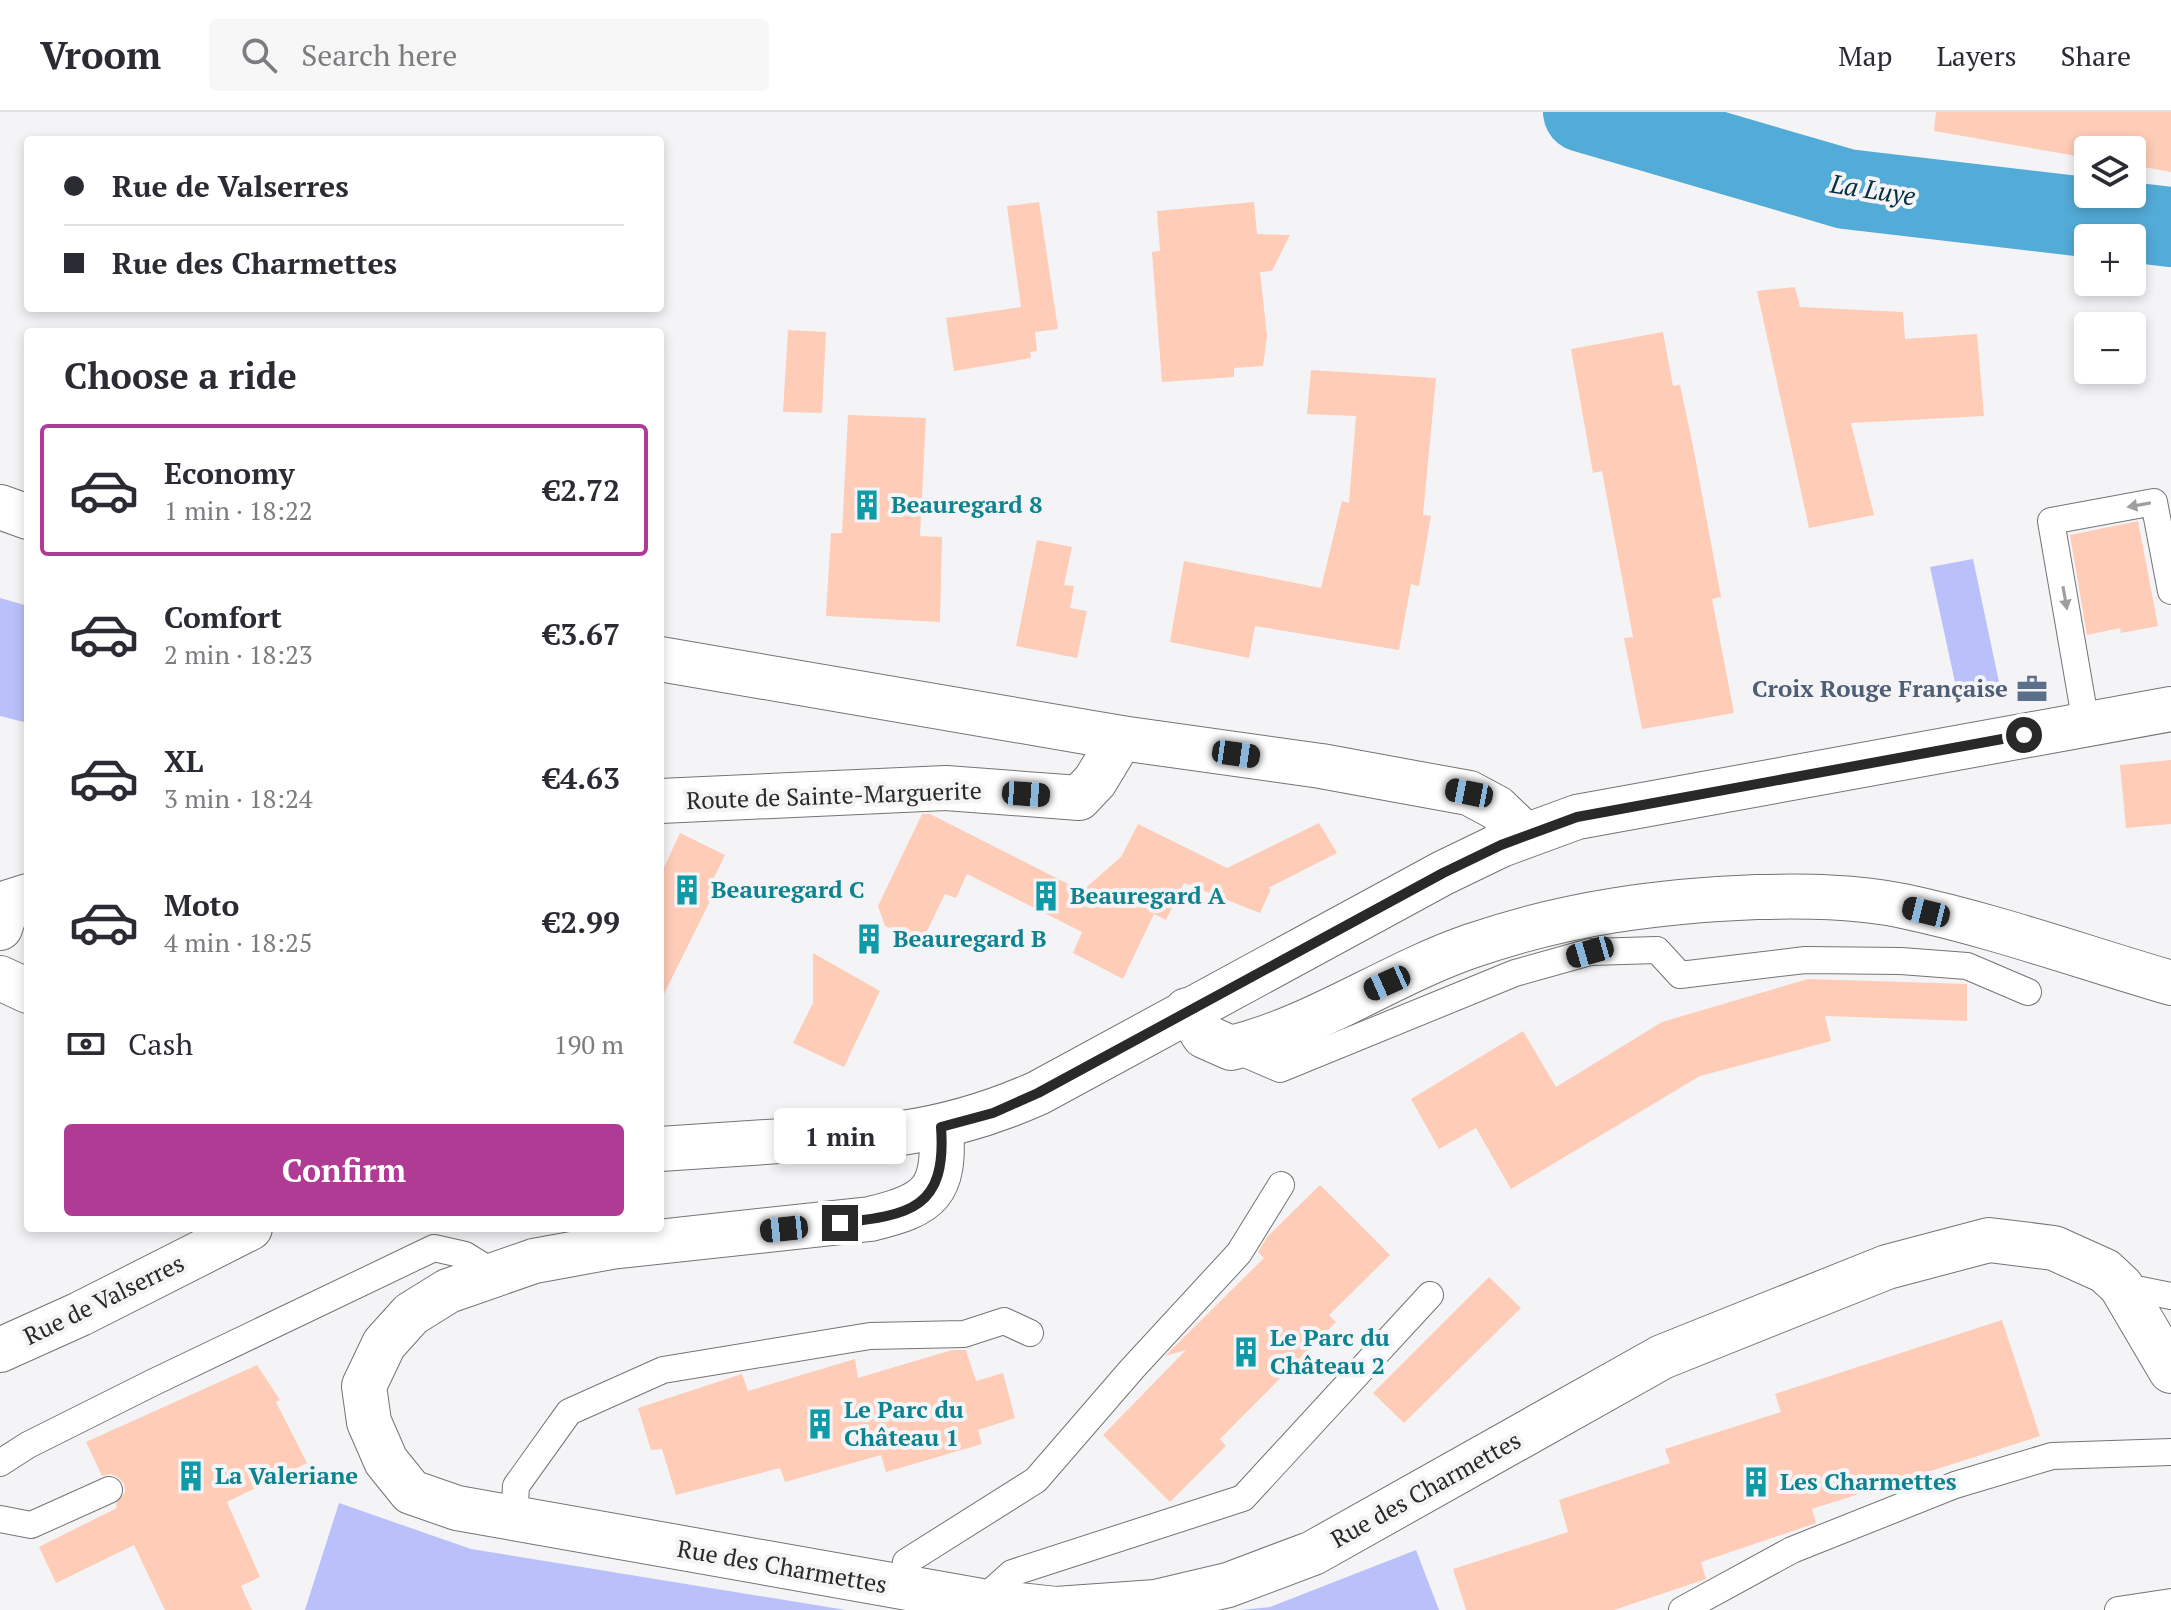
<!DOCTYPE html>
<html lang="en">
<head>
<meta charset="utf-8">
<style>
  :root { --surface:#fff; --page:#f7f7f7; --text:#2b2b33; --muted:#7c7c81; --line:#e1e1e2; --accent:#af3b94 }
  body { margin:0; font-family:"PT Serif",serif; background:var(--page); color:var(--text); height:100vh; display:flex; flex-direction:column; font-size:30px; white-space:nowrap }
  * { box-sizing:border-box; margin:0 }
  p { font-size:26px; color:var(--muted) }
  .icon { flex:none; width:44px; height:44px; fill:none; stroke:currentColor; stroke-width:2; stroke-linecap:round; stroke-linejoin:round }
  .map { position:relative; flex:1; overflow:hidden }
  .drawer { position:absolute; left:24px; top:216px; width:640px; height:904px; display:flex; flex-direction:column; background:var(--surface); border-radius:8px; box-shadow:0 4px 12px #0003 }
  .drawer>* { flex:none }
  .top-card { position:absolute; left:24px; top:24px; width:640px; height:176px; border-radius:8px; box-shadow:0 4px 12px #0003; display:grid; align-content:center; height:176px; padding:0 40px; background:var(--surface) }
  .tools { position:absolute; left:2074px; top:24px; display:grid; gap:16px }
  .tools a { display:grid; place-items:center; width:72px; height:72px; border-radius:8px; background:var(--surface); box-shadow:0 4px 12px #0003; font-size:40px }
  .end { position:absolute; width:36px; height:36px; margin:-18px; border:10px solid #292929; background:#fff; box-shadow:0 0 0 4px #fff }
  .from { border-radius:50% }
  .bubble { position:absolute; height:56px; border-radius:8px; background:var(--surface); box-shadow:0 4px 12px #0003; font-size:26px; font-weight:700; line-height:56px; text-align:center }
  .car { position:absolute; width:24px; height:48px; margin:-24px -12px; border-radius:10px; box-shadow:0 0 6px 2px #0007; background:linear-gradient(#222 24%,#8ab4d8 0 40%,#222 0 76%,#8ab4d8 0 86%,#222 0) }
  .top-card b { display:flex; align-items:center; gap:28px; height:76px; font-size:30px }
  .top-card b+b { border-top:2px solid var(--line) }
  .top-card i { width:20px; height:20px; background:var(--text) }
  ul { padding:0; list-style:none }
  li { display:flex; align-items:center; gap:24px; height:132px; margin:0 16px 12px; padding:0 24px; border:4px solid transparent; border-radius:8px }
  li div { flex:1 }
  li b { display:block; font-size:30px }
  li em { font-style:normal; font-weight:700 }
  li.current { border-color:var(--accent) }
  li>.icon { width:72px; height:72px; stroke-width:1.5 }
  h2 { padding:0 40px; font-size:36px; line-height:96px }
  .pay { display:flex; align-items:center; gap:20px; height:88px; padding:0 40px; font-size:30px }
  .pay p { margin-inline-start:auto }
  .action { display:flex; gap:16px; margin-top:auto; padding:16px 40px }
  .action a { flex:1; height:92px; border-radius:8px; background:var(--accent); color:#fff; font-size:32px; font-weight:700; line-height:92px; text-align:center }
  header { display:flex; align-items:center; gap:48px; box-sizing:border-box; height:112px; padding:0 40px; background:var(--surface); border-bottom:2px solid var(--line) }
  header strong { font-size:38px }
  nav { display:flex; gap:44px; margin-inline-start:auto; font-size:28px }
  .search { width:560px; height:72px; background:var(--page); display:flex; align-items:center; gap:20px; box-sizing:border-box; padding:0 28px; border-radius:8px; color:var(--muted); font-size:30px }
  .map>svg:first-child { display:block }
</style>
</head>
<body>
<header>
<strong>Vroom</strong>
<div class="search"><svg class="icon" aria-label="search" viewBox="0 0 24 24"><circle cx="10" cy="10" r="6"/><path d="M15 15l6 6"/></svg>Search here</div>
<nav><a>Map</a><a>Layers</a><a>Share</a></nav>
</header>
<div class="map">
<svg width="2171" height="1498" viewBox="0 0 2171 1498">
  <rect width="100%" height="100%" fill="#f4f4f6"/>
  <!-- green -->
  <path fill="#b9c0fa" d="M1973,447l27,128 -42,9 -28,-129z
    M0,486l28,8v117l-28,-7z
    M339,1391l132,46 375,61h-541z
    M1416,1438l23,60h-198l29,-3z"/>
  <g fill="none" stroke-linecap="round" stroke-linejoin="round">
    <!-- river -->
    <path stroke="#53abd7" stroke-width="80" d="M1583,0l263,77 325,38"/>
  </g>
  <!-- building -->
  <path fill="#feccb7" d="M1936,0h235v60l-39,-7v-15h-44v8l-154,-27z
    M1039,90l19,127 -23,3 2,19 -7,1 1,6 -77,13 -8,-53 75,-11 -14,-101z
    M1254,90l3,32 33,1 -18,36 -12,1 7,64 -4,30 -29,2v9l-72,5 -10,-130 8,-1 -3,-40z
    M1795,175l5,20 103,5 2,27 72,-5 7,82 -133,7 23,92 -65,13 -52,-237z
    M788,218l38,2 -4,81 -39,-1z
    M1663,220l10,54 7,-1 13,61 28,151 -9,2 22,114 -92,16 -18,-91 9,-1 -31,-166 -9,2 -22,-124z
    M1311,258l125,8 -13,137 8,1 -12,70 -8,-2 -12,66 -144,-24 -6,32 -79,-16 14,-81 137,27 21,-87 7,2 7,-87 -49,-2z
    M848,303l78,3 -6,118 22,1 -2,85 -114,-6 5,-83h11z
    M2138,409l20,105 -37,7 -1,-5 -33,7 -17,-100z
    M1037,428l35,7 -8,38 10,1 -4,22 17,3 -10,47 -61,-12z
    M2171,648v64l-45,4 -6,-63z
    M922,702h8l152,77 39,-34 17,-33 89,44 92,-45 18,30 -69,35 3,1 -11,24 -76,-30 -18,37 -12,-6 -31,65 -50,-26 9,-21 -115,-58 -11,24 -11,-4 -23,47 -37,-15 -7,-20z
    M680,721l45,22 -18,37 6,3 -53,107v-126z
    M813,841l67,38 -36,76 -51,-24 20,-40z
    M1808,867l159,5v37l-142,-5 6,25 -131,35 -189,113 -35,-61 -37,21 -28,-50 112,-68 33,56 106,-65z
    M1320,1073l70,70 -61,60 7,7 -116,117 6,7 -56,56 -67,-67 83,-85 -21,6 99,-98 -6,-6 10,-16z
    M1489,1165l32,31 -117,115 -31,-30z
    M2002,1208l38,116 -228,73 4,14 -115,39 5,17 -92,31h-148l-13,-41 115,-37 -9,-32 111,-37 -5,-14 116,-37 -6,-18z
    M952,1238h14l10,31 27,-8 12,45 -37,12 4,14 -96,28 -5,-17 -96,27 -5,-14 -104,27 -14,-46 -11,1 -13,-42 104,-34 6,17 107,-32 3,19z
    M257,1253l23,35 -4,2 31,61 -80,39 33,75 -19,9 11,24h-87l-31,-65 -78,38 -17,-36 78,-39 -1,-4 9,-12 -1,-8 -5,-6 -8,-4 -9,2 -16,-34z"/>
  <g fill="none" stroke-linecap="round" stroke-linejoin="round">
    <!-- lane casing -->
    <g stroke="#747475" stroke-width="28">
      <path id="lane" d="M2086,612l-35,-203 103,-19 17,89
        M1231,936l49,21 235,-96 75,-21 67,-2 23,25 125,-15 96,1 66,5 61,26
        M2121,1174l50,10
        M0,1351l28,-18 126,-63 280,-134 31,7 29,18
        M0,1407l31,6 78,-35
        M514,1407l2,-33 53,-74 94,-42 207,-34 94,-2 40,-13 26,12
        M901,1476l5,-26 130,-82 96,-111 107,-116 42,-68
        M981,1489l31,-28 231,-75 187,-203
        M1682,1498l110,-60 163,-65 97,-29 119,-4
        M2118,1498l53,-8"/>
    </g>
    <!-- street casing -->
    <g stroke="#747475" stroke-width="46">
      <path id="street" d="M660,689l286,-13 133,10 16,-17 26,-43
        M0,816l9,-26 19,-6
        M0,866l28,13
        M1187,898l17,26 27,12c85,-21 159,-74 240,-102 96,-33 186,-45 286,-49 48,-1 98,-1 146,9 90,19 179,51 268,77
        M941,1015c5,65 -11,78 -71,92l-259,28 -77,14 -86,30 -37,23 -27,30 -20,42 5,36 17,39 25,31 46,16 524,93 75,8 100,-7 72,-17 85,-32 349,-196 225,-90 102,-27 65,8 51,23 16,15 50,85"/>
    </g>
    <!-- secondary casing -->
    <g stroke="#747475" stroke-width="46">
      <path id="secondary" d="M0,395l28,10
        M660,547l461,79 200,28 148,27 28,15 28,27
        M660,1037l242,-16c49,-7 91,-20 136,-40l405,-220 58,-28 76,-28 594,-108
        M0,1238l80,-36 170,-86"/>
    </g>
    <!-- lane -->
    <use href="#lane" stroke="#fff" stroke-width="26"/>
    <!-- street -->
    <use href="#street" stroke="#fff" stroke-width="44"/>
    <!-- secondary -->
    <use href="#secondary" stroke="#fff" stroke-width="44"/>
  </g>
  <!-- one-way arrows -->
  <defs><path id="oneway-solid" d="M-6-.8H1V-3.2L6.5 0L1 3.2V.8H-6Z" transform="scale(2)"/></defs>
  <g fill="#9f9f9f">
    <use href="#oneway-solid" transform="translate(2139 393) rotate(170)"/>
    <use href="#oneway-solid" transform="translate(2065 486) rotate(80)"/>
  </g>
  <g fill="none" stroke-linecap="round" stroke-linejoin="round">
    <!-- route -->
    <path stroke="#292929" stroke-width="10" d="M840,1111c70,-8 107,-14 101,-96l52,-14 45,-20 405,-220 58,-28 76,-28 447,-82"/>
  </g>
  <!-- icons -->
  <defs>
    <g id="building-bare" transform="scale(2.4)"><path d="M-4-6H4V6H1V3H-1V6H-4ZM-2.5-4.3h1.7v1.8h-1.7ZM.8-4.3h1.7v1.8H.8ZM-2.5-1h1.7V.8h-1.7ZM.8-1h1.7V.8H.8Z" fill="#0f9aa8" stroke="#f4f4f6" stroke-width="2.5" paint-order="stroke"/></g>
    <g id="office-bare" transform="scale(2.4)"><path d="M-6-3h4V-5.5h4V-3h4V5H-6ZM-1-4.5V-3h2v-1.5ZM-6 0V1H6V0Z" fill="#5c6f8a" stroke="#f4f4f6" stroke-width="2.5" paint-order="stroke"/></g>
  </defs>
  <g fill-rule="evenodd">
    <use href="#building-bare" x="867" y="393"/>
    <use href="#office-bare" x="2032" y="577"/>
    <use href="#building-bare" x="687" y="778"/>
    <use href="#building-bare" x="1046" y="784"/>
    <use href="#building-bare" x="869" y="827"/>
    <use href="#building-bare" x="1246" y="1240"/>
    <use href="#building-bare" x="820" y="1312"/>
    <use href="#building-bare" x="191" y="1364"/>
    <use href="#building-bare" x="1756" y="1370"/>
  </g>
  <g text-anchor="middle" stroke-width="8" stroke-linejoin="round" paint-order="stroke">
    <!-- culture labels -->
    <g font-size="24" font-weight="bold" fill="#0d838f" stroke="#f4f4f6" text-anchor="start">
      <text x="891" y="401">Beauregard 8</text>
      <text x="711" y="786">Beauregard C</text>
      <text x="1070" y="792">Beauregard A</text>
      <text x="893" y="835">Beauregard B</text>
      <text x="1270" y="1234">Le Parc du<tspan x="1270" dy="28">Château 2</tspan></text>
      <text x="844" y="1306">Le Parc du<tspan x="844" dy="28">Château 1</tspan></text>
      <text x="215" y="1372">La Valeriane</text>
      <text x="1780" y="1378">Les Charmettes</text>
    </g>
    <!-- service labels -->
    <g font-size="24" font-weight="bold" fill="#4e5e75" stroke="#f4f4f6" text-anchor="end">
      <text x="2008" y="585">Croix Rouge Française</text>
    </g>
    <!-- street labels -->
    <g font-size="24" fill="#292929" stroke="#f4f4f6">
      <text transform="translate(834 684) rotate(-2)" y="8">Route de Sainte-Marguerite</text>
      <text transform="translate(104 1188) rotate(-26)" y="8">Rue de Valserres</text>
      <text transform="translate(1426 1378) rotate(-29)" y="8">Rue des Charmettes</text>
      <text transform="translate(782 1455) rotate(10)" y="8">Rue des Charmettes</text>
    </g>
    <!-- water labels -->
    <g font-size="26" font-style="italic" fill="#073042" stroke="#f4f4f6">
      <text transform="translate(1873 78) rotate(9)" y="9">La Luye</text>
    </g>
  </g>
</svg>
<div class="tools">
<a><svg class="icon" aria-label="layers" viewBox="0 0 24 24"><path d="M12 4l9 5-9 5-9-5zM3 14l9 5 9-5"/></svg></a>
<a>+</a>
<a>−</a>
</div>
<i class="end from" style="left:2024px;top:623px"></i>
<i class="end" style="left:840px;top:1111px"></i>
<div class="bubble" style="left:774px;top:996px;width:132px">1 min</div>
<i class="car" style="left:1236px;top:642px;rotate:98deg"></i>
<i class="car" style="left:1469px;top:681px;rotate:281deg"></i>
<i class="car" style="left:1026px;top:682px;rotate:94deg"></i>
<i class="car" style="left:1926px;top:800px;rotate:284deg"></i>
<i class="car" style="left:1590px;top:840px;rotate:254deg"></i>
<i class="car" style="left:1387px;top:871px;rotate:246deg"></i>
<i class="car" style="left:784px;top:1117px;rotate:264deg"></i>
<div class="top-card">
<b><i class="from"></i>Rue de Valserres</b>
<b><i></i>Rue des Charmettes</b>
</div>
<section class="drawer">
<h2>Choose a ride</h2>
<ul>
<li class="current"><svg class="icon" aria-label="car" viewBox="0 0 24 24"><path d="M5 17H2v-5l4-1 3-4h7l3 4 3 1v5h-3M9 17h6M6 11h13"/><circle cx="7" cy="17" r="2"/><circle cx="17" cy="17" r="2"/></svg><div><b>Economy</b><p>1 min · 18:22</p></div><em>€2.72</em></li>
<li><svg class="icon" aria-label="car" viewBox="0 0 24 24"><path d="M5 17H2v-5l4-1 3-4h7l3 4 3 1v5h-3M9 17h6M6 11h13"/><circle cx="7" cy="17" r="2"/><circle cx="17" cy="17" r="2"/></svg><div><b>Comfort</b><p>2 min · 18:23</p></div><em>€3.67</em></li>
<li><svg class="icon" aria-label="car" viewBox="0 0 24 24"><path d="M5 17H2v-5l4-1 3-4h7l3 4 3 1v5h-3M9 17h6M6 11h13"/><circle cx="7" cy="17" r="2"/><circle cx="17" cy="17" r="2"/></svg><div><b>XL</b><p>3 min · 18:24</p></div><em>€4.63</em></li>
<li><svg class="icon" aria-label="car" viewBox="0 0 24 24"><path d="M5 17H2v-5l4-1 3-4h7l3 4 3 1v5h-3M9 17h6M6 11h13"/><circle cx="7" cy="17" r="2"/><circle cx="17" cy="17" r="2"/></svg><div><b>Moto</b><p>4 min · 18:25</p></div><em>€2.99</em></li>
</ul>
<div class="pay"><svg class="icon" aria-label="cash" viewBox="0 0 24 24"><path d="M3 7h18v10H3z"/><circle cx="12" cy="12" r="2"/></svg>Cash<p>190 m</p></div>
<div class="action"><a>Confirm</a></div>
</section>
</div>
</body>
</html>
